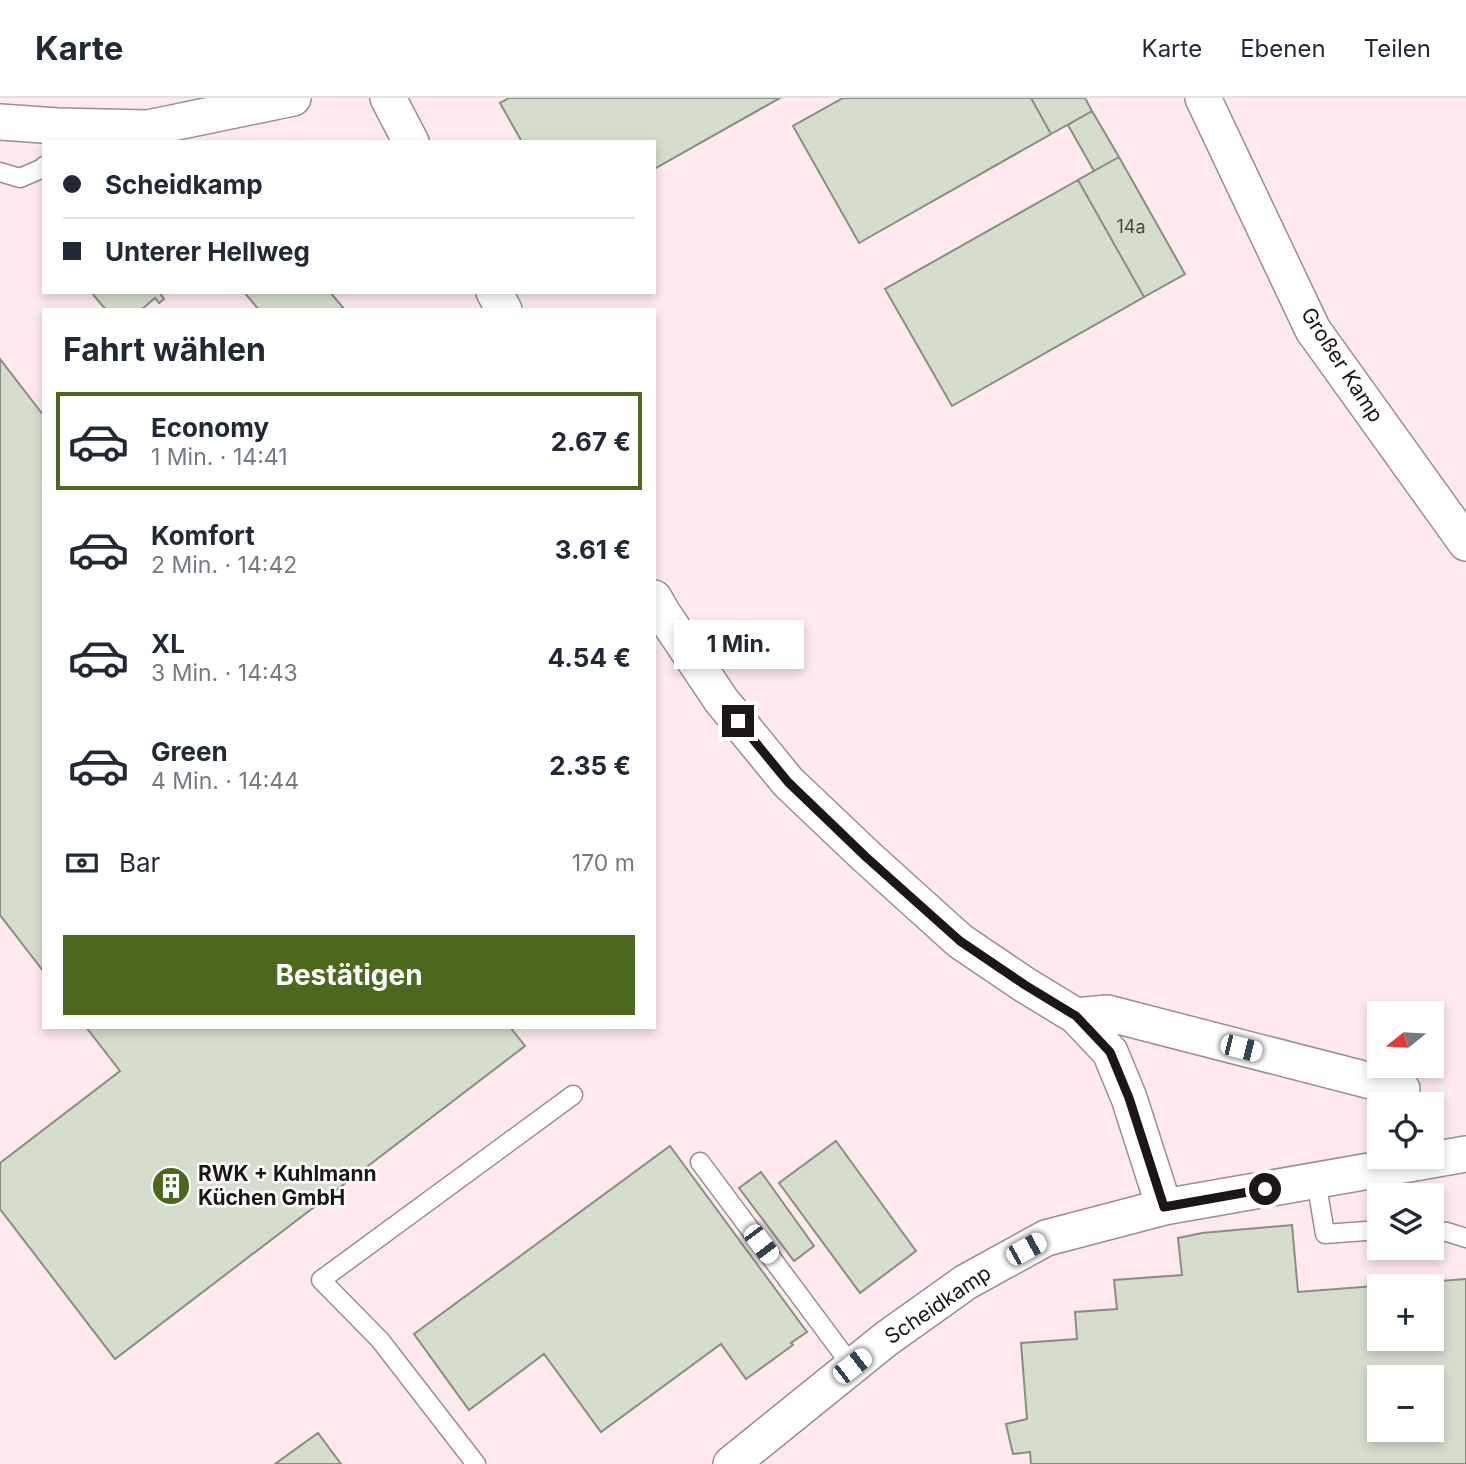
<!DOCTYPE html>
<html lang="de">
<head>
<meta charset="utf-8">
<style>
  :root { --surface:#fff; --page:#f6f6f7; --text:#1f2937; --muted:#747a83; --line:#e0e1e3; --accent:#4b681c }
  body { margin:0; font-family:Inter,sans-serif; background:var(--page); color:var(--text); height:100vh; display:flex; flex-direction:column; font-size:26px; white-space:nowrap }
  * { box-sizing:border-box; margin:0 }
  p { font-size:23px; color:var(--muted) }
  .icon { flex:none; width:38px; height:38px; fill:none; stroke:currentColor; stroke-width:2; stroke-linecap:round; stroke-linejoin:round }
  .map { position:relative; flex:1; overflow:hidden }
  .side { position:absolute; left:42px; top:210px; width:614px; height:721px; display:flex; flex-direction:column; background:var(--surface); border-radius:0px; box-shadow:0 4px 10px #0003 }
  .side>* { flex:none }
  .hud { position:absolute; left:42px; top:42px; width:614px; height:154px; border-radius:0px; box-shadow:0 4px 10px #0003; display:grid; align-content:center; height:154px; padding:0 21px; background:var(--surface) }
  .needle { width:46px; rotate:252deg }
  .fabs { position:absolute; left:1367px; top:903px; display:grid; gap:14px }
  .fabs a { display:grid; place-items:center; width:77px; height:77px; border-radius:0px; background:var(--surface); box-shadow:0 4px 10px #0003; font-size:35px }
  .end { position:absolute; width:32px; height:32px; margin:-16px; border:9px solid #1d1618; background:#fff; box-shadow:0 0 0 4px #fff }
  .from { border-radius:50% }
  .bubble { position:absolute; height:49px; border-radius:0px; background:var(--surface); box-shadow:0 4px 10px #0003; font-size:23px; font-weight:700; line-height:49px; text-align:center }
  .car { position:absolute; width:21px; height:42px; margin:-21px -10px; border-radius:9px; box-shadow:0 0 5px 2px #0007; background:linear-gradient(#fff 24%,#345 0 40%,#fff 0 76%,#345 0 86%,#fff 0) }
  .hud b { display:flex; align-items:center; gap:24px; height:66px; font-size:26px }
  .hud b+b { border-top:2px solid var(--line) }
  .hud i { width:18px; height:18px; background:var(--text) }
  ul { padding:0; list-style:none }
  li { display:flex; align-items:center; gap:21px; height:98px; margin:0 14px 10px; padding:0 7px; border:4px solid transparent; border-radius:0px }
  li div { flex:1 }
  li b { display:block; font-size:26px }
  li em { font-style:normal; font-weight:700 }
  li.active { border-color:var(--accent) }
  li>.icon { width:63px; height:63px; stroke-width:1.5 }
  h2 { padding:0 21px; font-size:32px; line-height:84px }
  .pay { display:flex; align-items:center; gap:18px; height:77px; padding:0 21px; font-size:26px }
  .pay p { margin-inline-start:auto }
  .button { display:flex; gap:14px; margin-top:auto; padding:14px 21px }
  .button a { flex:1; height:80px; border-radius:0px; background:var(--accent); color:#fff; font-size:28px; font-weight:700; line-height:80px; text-align:center }
  header { display:flex; align-items:center; gap:42px; box-sizing:border-box; height:98px; padding:0 35px; background:var(--surface); border-bottom:2px solid var(--line) }
  header strong { font-size:33px }
  nav { display:flex; gap:38px; margin-inline-start:auto; font-size:24px }
  .map>svg:first-child { display:block }
</style>
</head>
<body>
<header>
<strong>Karte</strong>
<nav><a>Karte</a><a>Ebenen</a><a>Teilen</a></nav>
</header>
<div class="map">
<svg width="1466" height="1366" viewBox="0 0 1466 1366">
  <rect width="100%" height="100%" fill="#fde9ee"/>
  <!-- building -->
  <path fill="#d5ddcd" stroke="#888f81" stroke-width="2" fill-rule="evenodd" d="M509,0h271l-126,71v-27h-132l-22,-39z
    M843,0h188l20,36 -192,109 -66,-117z
    M1031,0h54l7,13 -41,23z
    M1092,13l27,46 -25,14 -26,-46z
    M1119,59l66,117 -41,23 -66,-117z
    M1078,82l66,117 -192,109 -67,-117z
    M91,194h68l5,7 -5,4 -4,-5 -14,12h-35z
    M244,194h86l15,18h-86z
    M0,261l44,57v556l-44,-57z
    M86,929h424l15,19 -410,313 -115,-150v-46l120,-92z
    M836,1043l80,110 -56,42 -81,-110z
    M670,1048l137,186 -16,11 2,2 -47,34 -25,-35 -120,88 -57,-78 -75,56 -55,-76z
    M761,1074l53,74 -20,15 -55,-73z
    M1292,1127l6,67 168,-13v185h-435l-1,-12 -17,2 -7,-30 21,-5 -6,-76 56,-4 -2,-27 42,-3 -3,-29 68,-5 -4,-37 24,-5zM1379,1188h53v53h-53zM1379,1279h53v53h-53z
    M318,1335l23,31h-66z"/>
  <g fill="none" stroke-linecap="round" stroke-linejoin="round">
    <!-- lane casing -->
    <g stroke="#9f8c91" stroke-width="21">
      <path id="lane" d="M0,74l20,6 23,-10 1,-2
        M700,1064l152,204
        M1316,1082l9,54 54,-4
        M1432,1133l15,1 19,6
        M476,1366l-96,-124 -59,-60 252,-185"/>
    </g>
    <!-- street casing -->
    <g stroke="#9f8c91" stroke-width="38">
      <path id="street" d="M388,0l23,44
        M1203,0l110,232 153,213
        M0,24l57,4 91,2 145,-30
        M494,194l10,18
        M654,500l8,14 59,88 67,82 79,75 93,84 65,44 51,31 34,36 19,46 35,109
        M1076,918l31,-3 295,76
        M731,1366l155,-125 80,-57 80,-44 118,-31 302,-53"/>
    </g>
    <!-- lane -->
    <use href="#lane" stroke="#fff" stroke-width="18"/>
    <!-- street -->
    <use href="#street" stroke="#fff" stroke-width="35"/>
  </g>
  <g fill="none" stroke-linecap="round" stroke-linejoin="round">
    <!-- route -->
    <path stroke="#1d1618" stroke-width="9" d="M738,623l50,61 78,75 94,84 65,44 51,31 34,36 19,46 35,109 101,-18"/>
  </g>
  <!-- icons -->
  <defs>
    <g id="building-disc" transform="scale(2.0125)"><circle r="9.5" fill="#4b681c" stroke="#fff"/><path d="M-4-6H4V6H1V3H-1V6H-4ZM-2.5-4.3h1.7v1.8h-1.7ZM.8-4.3h1.7v1.8H.8ZM-2.5-1h1.7V.8h-1.7ZM.8-1h1.7V.8H.8Z" fill="#fff"/></g>
  </defs>
  <g fill-rule="evenodd">
    <use href="#building-disc" x="171" y="1088"/>
  </g>
  <g text-anchor="middle" stroke-width="5" stroke-linejoin="round" paint-order="stroke">
    <!-- number labels -->
    <g font-size="18" fill="#4b4845">
      <text x="1131" y="135">14a</text>
    </g>
    <!-- street labels -->
    <g font-size="21" fill="#1d1618" stroke="#fff">
      <text transform="translate(1342 267) rotate(57)" y="7">Großer Kamp</text>
      <text transform="translate(938 1207) rotate(-34)" y="7">Scheidkamp</text>
    </g>
    <!-- poi labels -->
    <g font-size="21" font-weight="bold" fill="#1d1618" stroke="#fff" text-anchor="start">
      <text x="198" y="1083">RWK + Kuhlmann<tspan x="198" dy="24">Küchen GmbH</tspan></text>
    </g>
  </g>
</svg>
<div class="fabs">
<a><svg class="needle" viewBox="-14 -14 28 28"><path d="M0-13l5 13h-10z" fill="#e53935"/><path d="M0 13l5-13h-10z" fill="#747a83"/></svg></a>
<a><svg class="icon" aria-label="locate" viewBox="0 0 24 24"><circle cx="12" cy="12" r="6"/><path d="M12 2v4M12 18v4M2 12h4M18 12h4"/></svg></a>
<a><svg class="icon" aria-label="layers" viewBox="0 0 24 24"><path d="M12 4l9 5-9 5-9-5zM3 14l9 5 9-5"/></svg></a>
<a>+</a>
<a>−</a>
</div>
<i class="end from" style="left:1265px;top:1091px"></i>
<i class="end" style="left:738px;top:623px"></i>
<div class="bubble" style="left:674px;top:522px;width:130px">1 Min.</div>
<i class="car" style="left:1241px;top:950px;rotate:104deg"></i>
<i class="car" style="left:761px;top:1146px;rotate:143deg"></i>
<i class="car" style="left:1026px;top:1151px;rotate:61deg"></i>
<i class="car" style="left:852px;top:1268px;rotate:52deg"></i>
<div class="hud">
<b><i class="from"></i>Scheidkamp</b>
<b><i></i>Unterer Hellweg</b>
</div>
<section class="side">
<h2>Fahrt wählen</h2>
<ul>
<li class="active"><svg class="icon" aria-label="car" viewBox="0 0 24 24"><path d="M5 17H2v-5l4-1 3-4h7l3 4 3 1v5h-3M9 17h6M6 11h13"/><circle cx="7" cy="17" r="2"/><circle cx="17" cy="17" r="2"/></svg><div><b>Economy</b><p>1 Min. · 14:41</p></div><em>2.67 €</em></li>
<li><svg class="icon" aria-label="car" viewBox="0 0 24 24"><path d="M5 17H2v-5l4-1 3-4h7l3 4 3 1v5h-3M9 17h6M6 11h13"/><circle cx="7" cy="17" r="2"/><circle cx="17" cy="17" r="2"/></svg><div><b>Komfort</b><p>2 Min. · 14:42</p></div><em>3.61 €</em></li>
<li><svg class="icon" aria-label="car" viewBox="0 0 24 24"><path d="M5 17H2v-5l4-1 3-4h7l3 4 3 1v5h-3M9 17h6M6 11h13"/><circle cx="7" cy="17" r="2"/><circle cx="17" cy="17" r="2"/></svg><div><b>XL</b><p>3 Min. · 14:43</p></div><em>4.54 €</em></li>
<li><svg class="icon" aria-label="car" viewBox="0 0 24 24"><path d="M5 17H2v-5l4-1 3-4h7l3 4 3 1v5h-3M9 17h6M6 11h13"/><circle cx="7" cy="17" r="2"/><circle cx="17" cy="17" r="2"/></svg><div><b>Green</b><p>4 Min. · 14:44</p></div><em>2.35 €</em></li>
</ul>
<div class="pay"><svg class="icon" aria-label="cash" viewBox="0 0 24 24"><path d="M3 7h18v10H3z"/><circle cx="12" cy="12" r="2"/></svg>Bar<p>170 m</p></div>
<div class="button"><a>Bestätigen</a></div>
</section>
</div>
</body>
</html>
